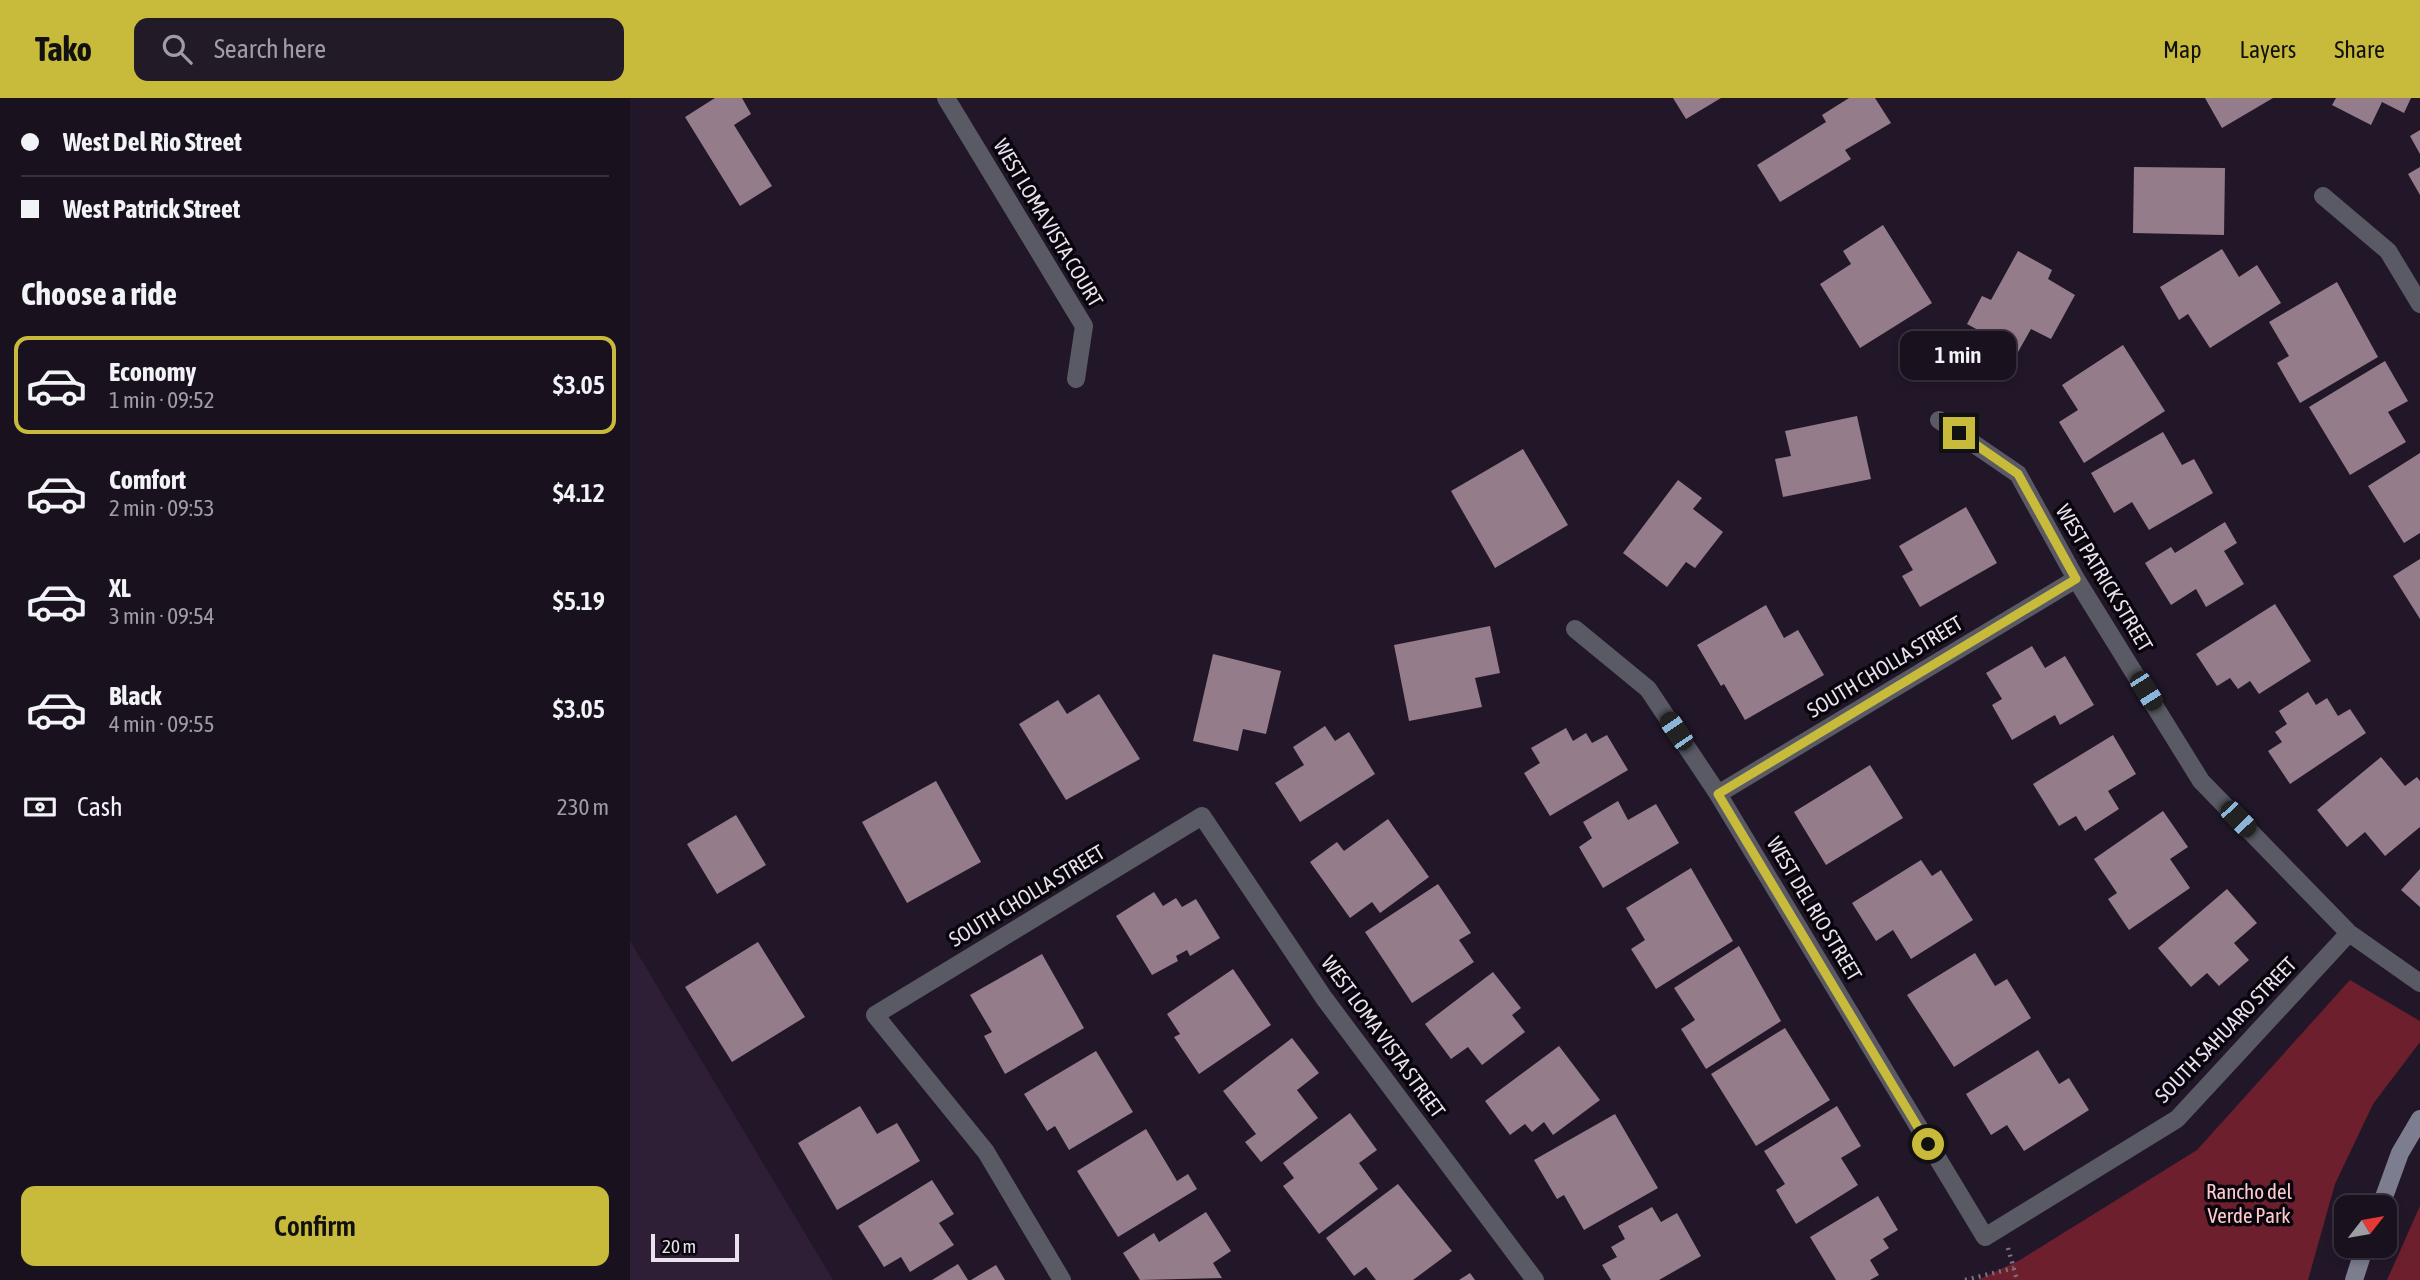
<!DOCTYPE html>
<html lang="en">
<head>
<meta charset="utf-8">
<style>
  :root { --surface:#1a111f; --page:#231a28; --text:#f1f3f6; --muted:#9f9da4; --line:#38313d; --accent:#c8bb3b }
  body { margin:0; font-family:"Asap Condensed",sans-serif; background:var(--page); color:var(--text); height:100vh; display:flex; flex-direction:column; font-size:26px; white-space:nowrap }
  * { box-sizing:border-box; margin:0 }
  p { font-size:23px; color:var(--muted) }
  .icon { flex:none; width:38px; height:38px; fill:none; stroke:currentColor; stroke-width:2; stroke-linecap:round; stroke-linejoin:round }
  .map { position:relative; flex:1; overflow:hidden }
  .sheet { display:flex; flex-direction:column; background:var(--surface); width:630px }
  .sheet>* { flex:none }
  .top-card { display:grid; align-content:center; height:154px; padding:0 21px; background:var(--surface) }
  .needle { width:46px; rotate:59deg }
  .fabs { position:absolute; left:1704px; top:1097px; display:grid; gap:14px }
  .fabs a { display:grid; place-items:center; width:63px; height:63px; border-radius:14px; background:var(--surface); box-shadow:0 4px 10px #0003,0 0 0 2px var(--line); font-size:35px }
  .scale { position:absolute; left:21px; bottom:18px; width:88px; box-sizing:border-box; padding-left:7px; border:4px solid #e9e1ee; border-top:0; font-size:19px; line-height:24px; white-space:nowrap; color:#e9e1ee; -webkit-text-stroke:5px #09050c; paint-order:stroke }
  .end { position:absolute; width:32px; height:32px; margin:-16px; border:9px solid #c8bb3b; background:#111; box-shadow:0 0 0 4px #111 }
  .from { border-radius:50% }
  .bubble { position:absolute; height:49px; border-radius:14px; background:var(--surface); box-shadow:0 4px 10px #0003,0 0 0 2px var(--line); font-size:23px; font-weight:600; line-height:49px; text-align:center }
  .car { position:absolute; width:21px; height:42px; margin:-21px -10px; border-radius:9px; box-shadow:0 0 5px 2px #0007; background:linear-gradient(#222 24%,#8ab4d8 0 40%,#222 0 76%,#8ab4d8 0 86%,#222 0) }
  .top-card b { display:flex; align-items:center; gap:24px; height:66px; font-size:26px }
  .top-card b+b { border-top:2px solid var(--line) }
  .top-card i { width:18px; height:18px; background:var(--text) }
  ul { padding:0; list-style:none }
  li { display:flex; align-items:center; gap:21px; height:98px; margin:0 14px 10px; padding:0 7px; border:4px solid transparent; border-radius:14px }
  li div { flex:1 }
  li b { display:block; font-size:26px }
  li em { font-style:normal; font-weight:600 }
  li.active { border-color:var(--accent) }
  li>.icon { width:63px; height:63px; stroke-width:1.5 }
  h2 { padding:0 21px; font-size:32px; line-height:84px }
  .pay { display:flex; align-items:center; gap:18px; height:77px; padding:0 21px; font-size:26px }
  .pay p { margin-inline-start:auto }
  .cta { display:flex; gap:14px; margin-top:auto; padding:14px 21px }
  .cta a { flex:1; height:80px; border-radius:14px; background:var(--accent); color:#111; font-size:28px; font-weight:600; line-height:80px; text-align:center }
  header { display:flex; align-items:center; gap:42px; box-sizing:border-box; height:98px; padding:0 35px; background:var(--accent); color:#111 }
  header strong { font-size:33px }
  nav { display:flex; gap:38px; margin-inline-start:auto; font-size:24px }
  .search { width:490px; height:63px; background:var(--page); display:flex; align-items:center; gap:18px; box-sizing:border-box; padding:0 24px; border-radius:14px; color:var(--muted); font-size:26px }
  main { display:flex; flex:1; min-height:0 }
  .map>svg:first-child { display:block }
</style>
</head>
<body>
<header>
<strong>Tako</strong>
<div class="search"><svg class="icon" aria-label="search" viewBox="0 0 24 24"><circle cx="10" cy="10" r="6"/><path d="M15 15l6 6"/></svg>Search here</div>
<nav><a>Map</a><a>Layers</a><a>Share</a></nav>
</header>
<main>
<section class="sheet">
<div class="top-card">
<b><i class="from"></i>West Del Rio Street</b>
<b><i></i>West Patrick Street</b>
</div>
<h2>Choose a ride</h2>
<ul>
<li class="active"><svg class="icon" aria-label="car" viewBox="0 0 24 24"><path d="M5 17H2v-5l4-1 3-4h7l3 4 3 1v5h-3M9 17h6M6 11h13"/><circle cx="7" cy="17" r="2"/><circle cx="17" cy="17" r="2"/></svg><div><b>Economy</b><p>1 min · 09:52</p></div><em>$3.05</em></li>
<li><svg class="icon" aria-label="car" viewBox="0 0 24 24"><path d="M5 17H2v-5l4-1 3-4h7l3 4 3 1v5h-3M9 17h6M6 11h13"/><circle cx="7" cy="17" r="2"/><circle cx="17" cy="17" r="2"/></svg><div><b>Comfort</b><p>2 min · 09:53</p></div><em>$4.12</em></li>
<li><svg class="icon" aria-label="car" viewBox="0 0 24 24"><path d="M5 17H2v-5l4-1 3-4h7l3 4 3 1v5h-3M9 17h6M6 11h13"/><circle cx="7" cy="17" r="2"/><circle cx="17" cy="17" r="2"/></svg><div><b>XL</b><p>3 min · 09:54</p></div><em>$5.19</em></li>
<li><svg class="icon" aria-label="car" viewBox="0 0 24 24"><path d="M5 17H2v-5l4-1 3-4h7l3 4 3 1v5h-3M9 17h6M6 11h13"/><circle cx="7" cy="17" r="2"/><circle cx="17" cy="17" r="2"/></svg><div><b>Black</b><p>4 min · 09:55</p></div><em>$3.05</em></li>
</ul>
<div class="pay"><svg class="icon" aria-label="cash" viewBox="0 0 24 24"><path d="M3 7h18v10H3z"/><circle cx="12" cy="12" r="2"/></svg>Cash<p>230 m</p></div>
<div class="cta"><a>Confirm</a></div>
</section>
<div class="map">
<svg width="1790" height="1182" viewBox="0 0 1790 1182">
  <rect width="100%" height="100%" fill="#221729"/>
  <!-- built -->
  <path fill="#2e1f36" d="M0,843l203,339h-203z"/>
  <!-- green -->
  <path fill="#6d1f2e" d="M1720,882l70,41v21l-47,62 -38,80 -27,96h-330l42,-20 177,-110z
    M1790,1108v74h-33z"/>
  <!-- building -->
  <path fill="#957c8a" d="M85,0h27l9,16 -17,11 38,61 -32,20 -55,-89z
    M1043,0h48l-35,21z
    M1219,0h26l16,25 -46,27 6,9 -71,43 -23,-37 69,-43 -4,-7z
    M1575,0h68l-51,30z
    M1706,0h75l-7,15 -22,-11 -11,23 -39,-20z
    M1790,32v24l-10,-18z
    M1504,69l91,1 -1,67 -91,-2z
    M1790,69v28l-12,-21z
    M1253,127l49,78 -72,45 -40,-64 31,-20 -8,-13z
    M1592,151l17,28 18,-12 24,38 -71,45 -22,-34 -9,6 -19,-33z
    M1388,153l34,19 -4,9 27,16 -24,44 -20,-10 -13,23 -51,-28 15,-28 9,4z
    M1707,184l41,75 -78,46 -23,-40 12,-7 -20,-34z
    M1493,247l42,66 -81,52 -25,-41 19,-12 -16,-25z
    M1755,263l23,40 -20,11 18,30 -56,33 -41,-68z
    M1227,318l14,63 -88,18 -8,-38 16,-3 -6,-25z
    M1533,334l19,33 12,-6 19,34 -64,37 -17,-28 -18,11 -23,-40z
    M893,351l45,76 -73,43 -44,-77z
    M1790,355v80l-16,10 -36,-57z
    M1048,382l24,18 -9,11 30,23 -28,36 -9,-6 -19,25 -44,-34z
    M1336,409l31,56 -77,44 -18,-31 11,-6 -14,-24z
    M1595,424l12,21 -13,8 20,33 -38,23 -10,-18 -25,16 -26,-42 26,-16 4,6z
    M1790,461v60l-27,-43z
    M1645,506l36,57 -52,33 -9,-13 -12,8 -8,-11 -13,8 -21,-32z
    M1136,507l18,33 14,-8 26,45 -79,45 -21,-36 -3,2 -24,-41z
    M860,528l10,47 -25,5 7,29 -73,14 -15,-76z
    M1402,548l13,22 20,-12 29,49 -34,20 -5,-10 -43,25 -20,-35 10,-6 -16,-26z
    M583,556l68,17 -15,63 -23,-5 -5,22 -45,-10z
    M1678,594l8,13 11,-7 11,18 12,-7 16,24 -76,51 -22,-33 14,-9 -7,-10 12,-8 -8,-13z
    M469,596l41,65 -74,41 -47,-76 39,-24 9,14z
    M695,628l10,15 14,-9 26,42 -75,48 -25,-39 29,-18 -11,-18z
    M936,630l7,13 13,-8 6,10 15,-8 21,35 -78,46 -26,-43 16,-10 -9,-15z
    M1483,637l23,39 -28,17 11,18 -34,22 -9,-15 -17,10 -26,-42z
    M1751,659l24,29 12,-9 3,4v46l-35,29 -20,-24 -18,15 -30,-37z
    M1240,667l33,53 -77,47 -32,-53z
    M306,683l45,81 -74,41 -45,-81z
    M988,703l10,19 28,-16 23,39 -76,45 -24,-41 13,-9 -9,-16z
    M1533,713l25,36 -18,12 20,29 -61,42 -21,-31 9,-6 -23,-34z
    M106,717l30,50 -49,29 -30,-50z
    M758,721l41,58 -49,36 -8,-11 -22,16 -40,-56 27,-20 7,9z
    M1291,762l11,16 9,-6 32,50 -62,39 -18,-29 -17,11 -24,-38z
    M1061,770l42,73 -77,48 -25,-40 14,-9 -19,-32z
    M1790,771v38l-19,-17z
    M808,786l33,49 -12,7 15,22 -62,41 -47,-71z
    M1597,791l30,34 -23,20 15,17 -30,26 -12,-13 -16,14 -33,-39z
    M524,794l9,14 13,-8 6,9 14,-8 24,39 -30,18 -3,-6 -11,6 2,5 -26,14 -36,-59z
    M128,844l47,75 -73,45 -47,-75z
    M1109,848l42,75 -75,48 -25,-40 14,-9 -21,-32z
    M1345,855l20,33 12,-7 24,39 -77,49 -47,-72z
    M412,856l42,74 -79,46 -21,-38 8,-4 -22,-37z
    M603,871l38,56 -72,49 -25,-37 6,-3 -13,-20z
    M863,874l28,36 -9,7 13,17 -43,33 -14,-18 -17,12 -26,-35z
    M1155,930l45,72 -74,46 -45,-72z
    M662,940l27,35 -22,17 21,28 -57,44 -16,-20 11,-8 -33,-43z
    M929,948l41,54 -47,35 -9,-13 -12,10 -7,-8 -15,11 -25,-34z
    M1408,952l21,34 10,-6 20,32 -65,41 -17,-26 -16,10 -25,-41z
    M466,953l37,61 -64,38 -14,-24 -8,5 -23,-37z
    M230,1008l17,28 20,-11 23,38 -83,49 -39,-67z
    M1207,1008l24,40 -20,12 17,27 -62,39 -20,-34 9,-6 -21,-33z
    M720,1015l27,37 -18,13 19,26 -59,45 -36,-48 11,-8 -11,-15z
    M985,1016l43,74 -74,42 -20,-35 -7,4 -23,-39z
    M516,1031l31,52 11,-7 9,15 -79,48 -41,-66z
    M302,1082l22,34 -15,9 15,22 -44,27 -9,-15 -17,10 -26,-41z
    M768,1086l54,67 -39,29h-37l-10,-13 -12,9 -28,-38z
    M1248,1098l20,34 -15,9 6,9 -19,12 9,15 -9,5h-34l-26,-43z
    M1022,1109l9,15 16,-9 24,43 -42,24h-48l-9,-15 15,-8 -6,-10 14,-8 -7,-13z
    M576,1114l25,39 -18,12 9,15 -82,2 -17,-27 31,-20 5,9z
    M328,1166l10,16h-36z
    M366,1167l9,15h-34z
    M840,1175l5,7h-16z"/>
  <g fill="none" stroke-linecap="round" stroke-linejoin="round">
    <!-- path -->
    <path stroke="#7b7181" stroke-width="4.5" stroke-dasharray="2 5" stroke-linecap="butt" d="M1378,1150l9,32
      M1335,1182l49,-12"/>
    <!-- street -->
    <path stroke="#5a5a65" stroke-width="18" d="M316,0l138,228 -8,53
      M1693,98l65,55 32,53
      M1309,322l79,54 58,105 125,202 148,152 71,50
      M945,531l73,60 70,105 267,443 192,-118 172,-186
      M1088,696l358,-215
      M432,1182l-76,-128 -111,-137 327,-199 122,182 211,282"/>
    <!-- secondary -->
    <path stroke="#7c7d8e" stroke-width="18" d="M1750,1110l20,-55 20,-34
      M1724,1182l11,-34"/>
  </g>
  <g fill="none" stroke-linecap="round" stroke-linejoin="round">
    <!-- route -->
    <path stroke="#c8bb3b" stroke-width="9" d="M1298,1046l-210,-350 358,-215 -58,-105 -59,-41"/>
  </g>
  <g text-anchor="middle" stroke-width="7" stroke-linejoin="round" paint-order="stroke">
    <!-- street labels -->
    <g font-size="21" fill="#e9e1ee" stroke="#09050c">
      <text transform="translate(418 125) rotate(59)" y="7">WEST LOMA VISTA COURT</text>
      <text transform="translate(1474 480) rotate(59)" y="7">WEST PATRICK STREET</text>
      <text transform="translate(1255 569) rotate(-31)" y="7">SOUTH CHOLLA STREET</text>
      <text transform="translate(397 798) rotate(-31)" y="7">SOUTH CHOLLA STREET</text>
      <text transform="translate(1184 811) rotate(59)" y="7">WEST DEL RIO STREET</text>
      <text transform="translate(1596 932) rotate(-46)" y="7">SOUTH SAHUARO STREET</text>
      <text transform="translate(753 939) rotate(54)" y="7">WEST LOMA VISTA STREET</text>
    </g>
    <!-- park labels -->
    <g font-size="21" fill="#ffcbcf" stroke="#09050c">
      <text x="1619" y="1101">Rancho del<tspan x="1619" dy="24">Verde Park</tspan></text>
    </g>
  </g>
</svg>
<div class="fabs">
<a><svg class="needle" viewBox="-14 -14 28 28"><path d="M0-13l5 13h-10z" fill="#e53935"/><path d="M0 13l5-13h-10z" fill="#9f9da4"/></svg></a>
</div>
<div class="scale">20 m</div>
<i class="end from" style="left:1298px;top:1046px"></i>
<i class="end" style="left:1329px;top:335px"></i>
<div class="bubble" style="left:1270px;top:233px;width:116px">1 min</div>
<i class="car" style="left:1516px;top:593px;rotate:148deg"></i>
<i class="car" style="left:1046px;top:633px;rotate:326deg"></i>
<i class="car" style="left:1608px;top:721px;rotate:136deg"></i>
</div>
</main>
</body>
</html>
